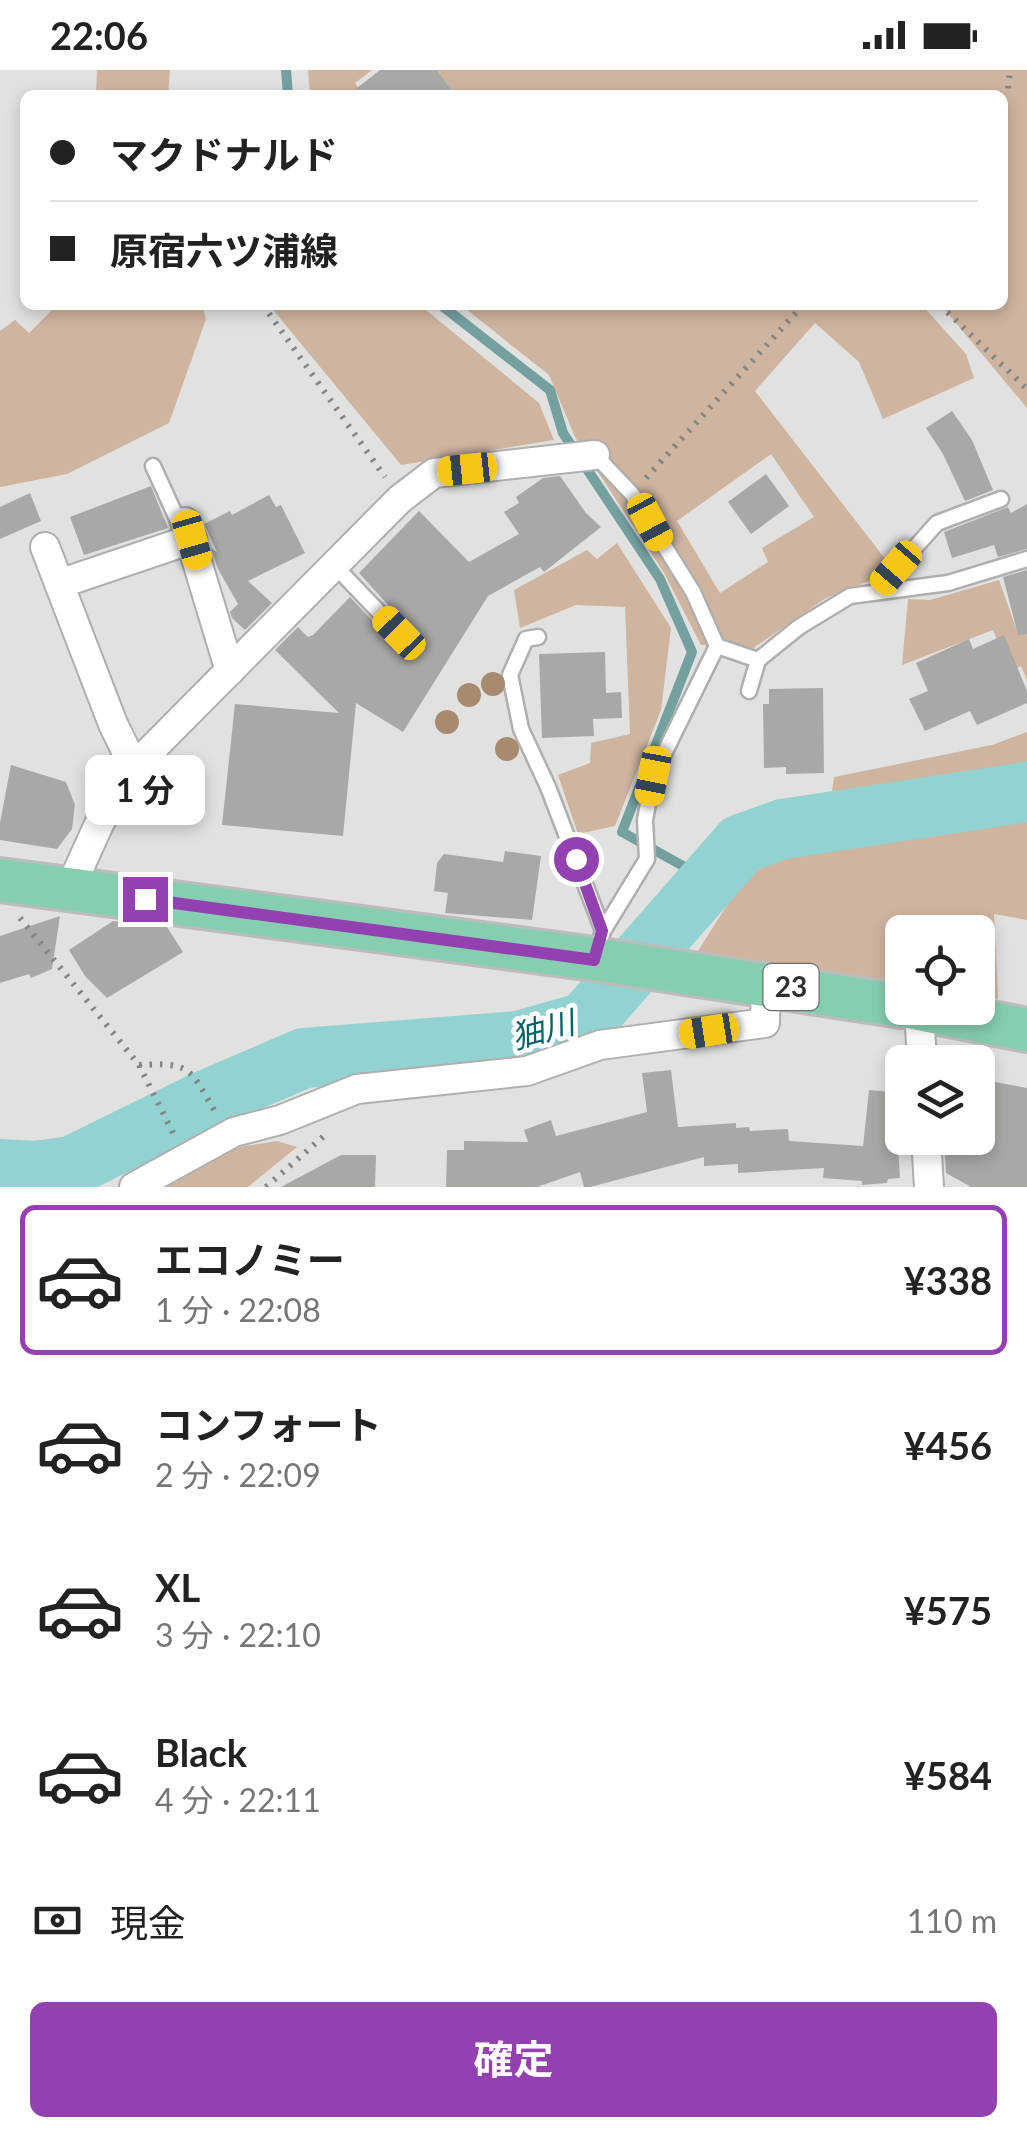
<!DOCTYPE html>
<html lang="ja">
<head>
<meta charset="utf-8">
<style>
  :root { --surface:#fff; --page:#f2f2f2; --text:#222; --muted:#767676; --line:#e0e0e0; --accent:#9341b1 }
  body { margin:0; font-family:Lato,"Noto Sans JP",sans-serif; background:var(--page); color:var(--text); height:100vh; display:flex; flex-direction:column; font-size:38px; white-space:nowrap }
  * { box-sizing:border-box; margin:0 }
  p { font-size:32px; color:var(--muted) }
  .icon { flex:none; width:55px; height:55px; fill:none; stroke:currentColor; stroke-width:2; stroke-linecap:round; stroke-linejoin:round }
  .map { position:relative; height:1117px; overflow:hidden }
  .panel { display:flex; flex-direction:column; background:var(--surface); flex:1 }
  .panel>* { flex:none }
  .top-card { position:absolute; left:20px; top:20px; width:988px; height:220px; border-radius:15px; box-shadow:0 5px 15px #0003; display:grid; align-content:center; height:220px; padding:0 30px; background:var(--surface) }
  .controls { position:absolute; left:885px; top:845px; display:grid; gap:20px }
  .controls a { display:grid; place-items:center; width:110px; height:110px; border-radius:15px; background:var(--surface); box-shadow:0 5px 15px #0003; font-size:50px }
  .end { position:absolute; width:45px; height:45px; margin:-22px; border:12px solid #9341b1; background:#fff; box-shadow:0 0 0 5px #fff }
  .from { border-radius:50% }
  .bubble { position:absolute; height:70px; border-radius:15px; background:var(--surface); box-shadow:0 5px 15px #0003; font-size:32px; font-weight:700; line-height:70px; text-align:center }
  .car { position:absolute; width:30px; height:60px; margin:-30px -15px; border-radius:12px; box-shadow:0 0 8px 2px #0007; background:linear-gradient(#f5c518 24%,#345 0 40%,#f5c518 0 76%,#345 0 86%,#f5c518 0) }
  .top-card b { display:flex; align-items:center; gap:35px; height:95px; font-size:38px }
  .top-card b+b { border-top:2px solid var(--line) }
  .top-card i { width:25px; height:25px; background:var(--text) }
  ul { padding:18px 0 0; list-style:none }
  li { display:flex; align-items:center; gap:30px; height:150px; margin:0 20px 15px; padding:0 10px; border:5px solid transparent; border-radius:15px }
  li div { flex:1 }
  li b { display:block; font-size:38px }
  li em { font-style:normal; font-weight:700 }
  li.current { border-color:var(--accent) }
  li>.icon { width:90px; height:90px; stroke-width:1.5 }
  .pay { display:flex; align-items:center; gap:25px; height:110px; padding:0 30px; font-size:38px }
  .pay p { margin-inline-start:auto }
  .button { display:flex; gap:20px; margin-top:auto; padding:20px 30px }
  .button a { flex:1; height:115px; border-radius:15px; background:var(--accent); color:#fff; font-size:40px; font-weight:700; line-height:115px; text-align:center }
  .status { display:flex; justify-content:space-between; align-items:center; height:70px; padding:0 50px; background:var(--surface); direction:ltr }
  .status svg { height:28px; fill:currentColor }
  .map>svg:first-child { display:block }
</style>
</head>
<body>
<div class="status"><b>22:06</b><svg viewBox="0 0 49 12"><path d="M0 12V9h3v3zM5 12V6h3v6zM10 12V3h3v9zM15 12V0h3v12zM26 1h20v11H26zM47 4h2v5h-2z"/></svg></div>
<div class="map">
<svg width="1027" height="1117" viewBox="0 0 1027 1117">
  <rect width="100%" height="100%" fill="#e1e2e0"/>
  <!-- green -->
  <path fill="#cfb4a0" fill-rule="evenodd" d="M97,0h73l-2,25h-72z
    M308,0h64l-17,13 7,12h-52z
    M437,0h590v338l-86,-103h61v-210h-547z
    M57,235h145l4,14 -37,104 -102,51 -67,13v-156l15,-11 14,13z
    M269,235h151l119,98 15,37 -153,25z
    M461,235h461l44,49 8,24 -91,41 -24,-57 -44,-39 -60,68 131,169 -17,21 -43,17 -74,51 -51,-4 -37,-72 -89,-136 -26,-62zM771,384l43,63 -52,31 6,14 -48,31 -43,-72z
    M617,473l54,85 -10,82 -46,116 -37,8 -20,-59 32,-12 1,-20 39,-9 -5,-127 -49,-2 -56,23 -6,-38 73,-40 10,9z
    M999,510l17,48 11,-2v54l-6,-14 -11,5 -17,-41 -91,35 6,-66 22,1z
    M1027,662v188l-33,-6 4,85 -20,-3v-64h-76v52l-204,-33 44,-70 52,-35 31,-6 9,-63 158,-32z
    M277,1071l20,6 -49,40h-81l72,-40z"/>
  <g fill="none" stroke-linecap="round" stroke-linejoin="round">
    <!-- stream -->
    <path stroke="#74a1a0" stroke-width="10" d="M286,0l2,25
      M441,235l109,85 13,43 97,146 32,73 -70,180 88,49"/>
    <!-- river -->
    <path stroke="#92d2d1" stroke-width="60" d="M0,1099l35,2 37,-5 134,-66 98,-42 214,-17 67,-19 156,-178 42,-15 244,-37"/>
  </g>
  <!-- building -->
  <path fill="#a9a8a5" d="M380,0h57l18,25h-107z
    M952,341l20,29 21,50 -28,11 -22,-47 -17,-26z
    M766,404l23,32 -38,28 -23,-32z
    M560,406l26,37 15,14 -57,45 -4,-5 -52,29 -85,136 -47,-29 -13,133 -121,-11 13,-121 104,9 -64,-63 23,-23 10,10 5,-2 37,-38 42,44h14l3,-6 -2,-9 -48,-53 60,-62 50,51 50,-28 -15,-22 15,-9 -3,-6 27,-19z
    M151,416l17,42 -84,27 -14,-38z
    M30,423l11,28 -41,18v-32z
    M269,425l7,12 5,-2 24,48 -57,28 24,22 -27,27 -13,-12 -2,-6 8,-8 -20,-35 -7,-21 6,4 -13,-28 26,-13 2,4z
    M1027,434v45l-29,8 -4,-12 -42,13 -8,-26 64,-25 3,6z
    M1027,500v64l-9,1 -15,-58z
    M1004,565l23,56v12l-50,22 -7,-14 -45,20 -16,-32 19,-8 -12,-28 53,-24 4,10z
    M605,582l1,41 15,-1 1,26 -29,1 1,17 -52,2 -3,-84z
    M823,618l1,85 -38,1v-7l-22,1 -1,-64h6v-15z
    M11,695l55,17 9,23 -3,24 -15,20 -57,-9v-17z
    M505,781l36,5 -9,64 -87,-7 3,-20 -14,-2 3,-28 7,-9 59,8z
    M60,846l-8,53 -21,9 -2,-4 -29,9v-47z
    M113,851l54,6 16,25 -76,46 -22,-22 -16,-26z
    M671,1000l7,57 58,-4v5l13,-1 1,4 38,-2 1,12 74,5 6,-56 33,3v45h7v15l-11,-6 2,31 -12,1 -1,4 -25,2v-4l-39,-3 1,-10 -86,5v-9l-34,2v-9l-114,30h-6l-4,-15 -43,15h-91l1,-37h17v-9l64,1 -4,-12 27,-10 5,16 91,-24 -5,-39z
    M978,1009l49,9v99h-56l-25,-14 -2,-35h34z
    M341,1085h35l-1,32h-94z"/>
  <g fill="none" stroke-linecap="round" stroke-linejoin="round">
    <!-- lane casing -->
    <g stroke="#afb0ad" stroke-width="19">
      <path id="lane" d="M595,385l37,39 61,98 24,54 -64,130 -8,44 2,39 -44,72 -7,22
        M153,396l26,57 5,-1
        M334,495l65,68
        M876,521l61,-68 64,-24
        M538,567l-12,2 -16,36 11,54 27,58 55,144
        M717,576l41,14 41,-33 51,-31 98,-13 79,-24
        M749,621l9,-31"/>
    </g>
    <!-- street casing -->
    <g stroke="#afb0ad" stroke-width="32">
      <path id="street" d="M185,452l45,149
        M45,477l68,177 21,43 -34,55 -30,66
        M59,514l133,-45
        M134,697l266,-268 34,-26 161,-18
        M919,939l3,53
        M926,1068l3,49
        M134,1117l100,-55 46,-12 77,-31 170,-18 73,-26 165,-22 1,-39"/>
    </g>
    <!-- primary casing -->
    <g stroke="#bcbcbc" stroke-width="48">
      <path id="primary" d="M0,810l594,79 308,47
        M913,938l114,22"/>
    </g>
    <!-- path -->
    <path stroke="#848583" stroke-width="6" stroke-dasharray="2.5 8" stroke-linecap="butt" d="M1000,25l8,-6 2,-19
      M263,235l122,172
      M940,235l87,84
      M646,408l157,-173
      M20,848l119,147c51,-3 51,3 75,45
      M139,995l35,70
      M266,1117l59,-52"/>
    <!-- lane -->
    <use href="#lane" stroke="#fff" stroke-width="14"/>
    <!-- street -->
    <use href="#street" stroke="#fff" stroke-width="28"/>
    <!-- primary -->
    <use href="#primary" stroke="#87ceb0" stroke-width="42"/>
  </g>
  <!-- trees -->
  <g fill="#a88b6f">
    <circle cx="493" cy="614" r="12"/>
    <circle cx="469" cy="625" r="12"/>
    <circle cx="447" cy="652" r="12"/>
    <circle cx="507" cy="679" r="12"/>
  </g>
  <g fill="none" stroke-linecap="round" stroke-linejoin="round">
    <!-- route -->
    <path stroke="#9341b1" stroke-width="12" d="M145,829l449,61 8,-29 -26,-72"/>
  </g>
  <g text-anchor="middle" stroke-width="9" stroke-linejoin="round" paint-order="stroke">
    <!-- shield labels -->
    <rect fill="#fff" stroke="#6d6d6d" stroke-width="2.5" x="763.5" y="894" width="55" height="46" rx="8"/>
    <g font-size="28" font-weight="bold" fill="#2f2f2e">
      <text x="791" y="927">23</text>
    </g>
    <!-- water labels -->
    <g font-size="32" font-style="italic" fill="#046263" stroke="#fff">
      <text transform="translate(543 960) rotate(-15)" y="11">㹨川</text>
    </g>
  </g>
</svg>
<div class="controls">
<a><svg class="icon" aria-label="locate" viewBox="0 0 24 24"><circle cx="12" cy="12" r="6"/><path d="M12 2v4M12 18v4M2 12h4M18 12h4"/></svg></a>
<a><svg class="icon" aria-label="layers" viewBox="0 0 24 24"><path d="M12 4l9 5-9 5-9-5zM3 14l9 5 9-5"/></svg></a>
</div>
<i class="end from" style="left:576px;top:789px"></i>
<i class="end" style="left:145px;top:829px"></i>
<div class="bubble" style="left:85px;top:685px;width:120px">1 分</div>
<i class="car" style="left:467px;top:399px;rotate:264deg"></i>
<i class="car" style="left:650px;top:452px;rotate:152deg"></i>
<i class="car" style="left:192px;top:470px;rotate:164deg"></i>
<i class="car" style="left:896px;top:498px;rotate:221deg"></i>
<i class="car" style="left:399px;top:563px;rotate:316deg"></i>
<i class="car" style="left:653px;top:706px;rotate:191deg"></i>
<i class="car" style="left:709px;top:961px;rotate:261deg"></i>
<div class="top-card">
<b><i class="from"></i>マクドナルド</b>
<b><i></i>原宿六ツ浦線</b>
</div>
</div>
<section class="panel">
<ul>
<li class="current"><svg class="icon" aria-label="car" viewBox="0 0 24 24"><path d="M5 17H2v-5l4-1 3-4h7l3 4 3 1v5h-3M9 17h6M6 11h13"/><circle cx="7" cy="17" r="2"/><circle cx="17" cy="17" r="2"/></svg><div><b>エコノミー</b><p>1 分 · 22:08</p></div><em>¥338</em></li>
<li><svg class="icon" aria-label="car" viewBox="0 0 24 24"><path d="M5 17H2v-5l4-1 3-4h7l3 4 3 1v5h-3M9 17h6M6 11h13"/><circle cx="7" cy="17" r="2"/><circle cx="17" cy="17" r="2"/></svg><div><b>コンフォート</b><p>2 分 · 22:09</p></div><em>¥456</em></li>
<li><svg class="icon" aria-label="car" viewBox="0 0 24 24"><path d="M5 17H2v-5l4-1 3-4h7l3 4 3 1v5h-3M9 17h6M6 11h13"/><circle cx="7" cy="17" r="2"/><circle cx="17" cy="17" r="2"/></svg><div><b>XL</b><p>3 分 · 22:10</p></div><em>¥575</em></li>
<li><svg class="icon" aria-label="car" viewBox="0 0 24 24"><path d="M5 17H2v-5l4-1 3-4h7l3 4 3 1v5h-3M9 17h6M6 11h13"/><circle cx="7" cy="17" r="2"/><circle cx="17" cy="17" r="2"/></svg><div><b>Black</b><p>4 分 · 22:11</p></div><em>¥584</em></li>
</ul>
<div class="pay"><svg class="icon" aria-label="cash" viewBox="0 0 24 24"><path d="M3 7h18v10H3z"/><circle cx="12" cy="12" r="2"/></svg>現金<p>110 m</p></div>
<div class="button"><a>確定</a></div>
</section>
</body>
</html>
